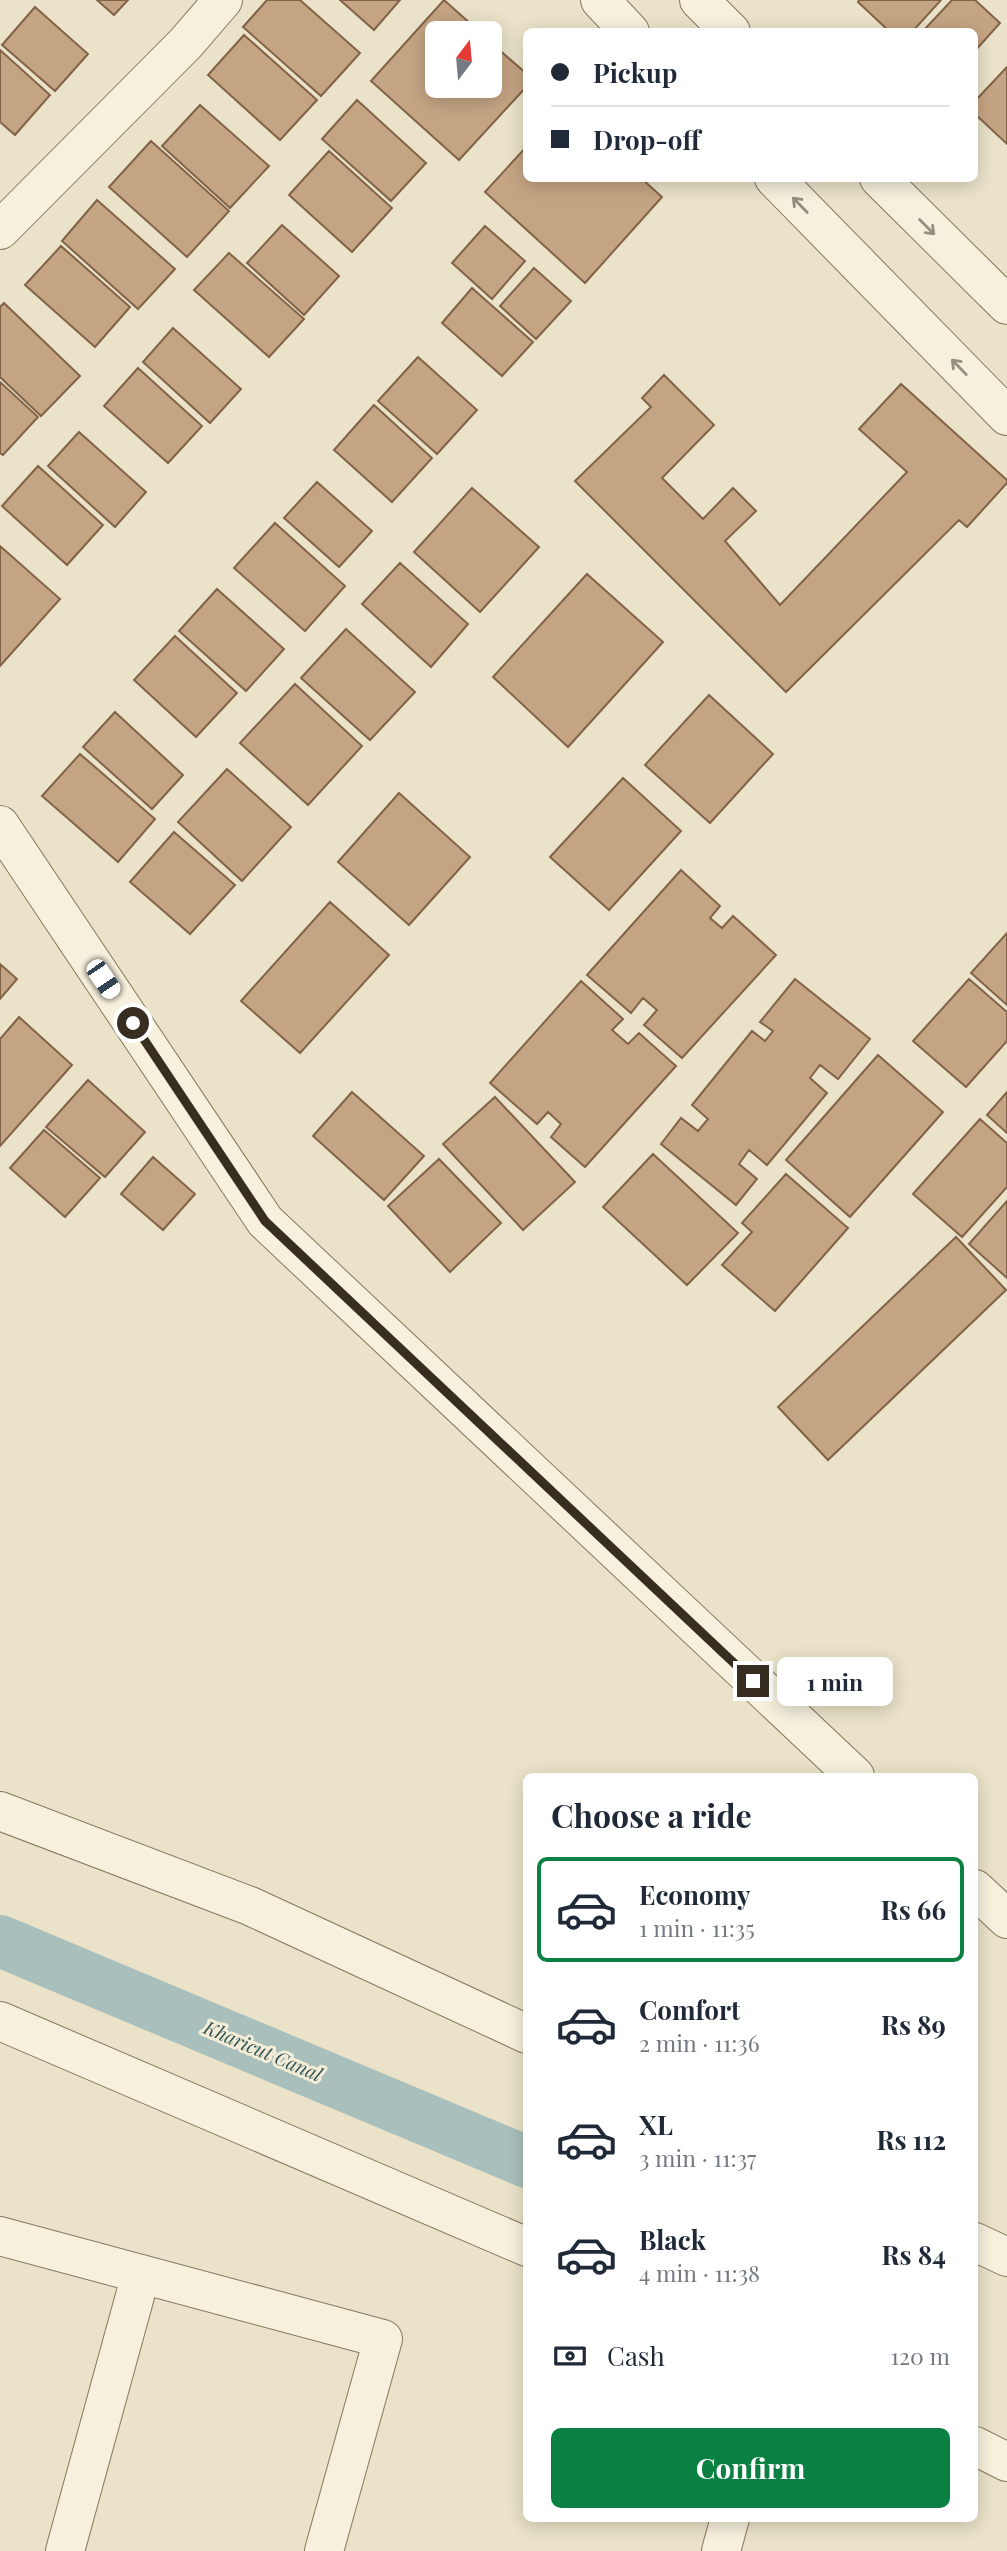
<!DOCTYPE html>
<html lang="en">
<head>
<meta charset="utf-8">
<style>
  :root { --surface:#fff; --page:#f2f2f3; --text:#1f2937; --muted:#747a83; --line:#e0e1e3; --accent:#0b8043 }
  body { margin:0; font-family:"Playfair Display",serif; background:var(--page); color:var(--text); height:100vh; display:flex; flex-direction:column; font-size:26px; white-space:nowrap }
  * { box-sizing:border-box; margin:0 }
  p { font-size:23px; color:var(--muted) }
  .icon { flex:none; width:38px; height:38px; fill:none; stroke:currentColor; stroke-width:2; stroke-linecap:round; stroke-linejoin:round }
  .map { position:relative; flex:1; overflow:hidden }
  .panel { position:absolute; left:523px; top:1773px; width:455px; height:749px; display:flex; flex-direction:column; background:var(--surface); border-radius:10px; box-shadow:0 4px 18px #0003 }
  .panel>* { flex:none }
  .banner { position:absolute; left:523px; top:28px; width:455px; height:154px; border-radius:10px; box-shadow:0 4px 18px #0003; display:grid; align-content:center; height:154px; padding:0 28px; background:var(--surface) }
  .needle { width:46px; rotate:16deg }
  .controls { position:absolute; left:425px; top:21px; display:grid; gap:14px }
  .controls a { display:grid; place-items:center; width:77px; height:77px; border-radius:10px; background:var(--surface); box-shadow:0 4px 18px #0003; font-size:35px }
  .end { position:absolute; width:32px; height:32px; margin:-16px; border:9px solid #372e21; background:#fff; box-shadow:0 0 0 4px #fff }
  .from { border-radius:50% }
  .bubble { position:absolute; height:49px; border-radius:10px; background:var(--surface); box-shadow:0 4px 18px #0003; font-size:23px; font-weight:700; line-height:49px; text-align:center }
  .car { position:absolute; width:21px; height:42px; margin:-21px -10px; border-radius:9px; box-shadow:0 0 5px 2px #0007; background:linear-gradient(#fff 24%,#345 0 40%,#fff 0 76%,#345 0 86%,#fff 0) }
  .banner b { display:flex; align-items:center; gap:24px; height:66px; font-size:26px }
  .banner b+b { border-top:2px solid var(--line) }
  .banner i { width:18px; height:18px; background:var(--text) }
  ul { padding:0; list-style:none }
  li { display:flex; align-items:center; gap:21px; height:105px; margin:0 14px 10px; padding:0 14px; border:4px solid transparent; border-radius:10px }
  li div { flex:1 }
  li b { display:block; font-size:26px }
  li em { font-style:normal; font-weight:700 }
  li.selected { border-color:var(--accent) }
  li>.icon { width:63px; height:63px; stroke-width:1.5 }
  h2 { padding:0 28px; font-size:32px; line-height:84px }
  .pay { display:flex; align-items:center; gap:18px; height:77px; padding:0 28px; font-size:26px }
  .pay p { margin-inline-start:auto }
  .action { display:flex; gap:14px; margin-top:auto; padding:14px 28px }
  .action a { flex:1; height:80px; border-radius:10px; background:var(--accent); color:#fff; font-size:28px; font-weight:700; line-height:80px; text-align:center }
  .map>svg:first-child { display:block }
</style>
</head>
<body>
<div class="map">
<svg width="1007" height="2551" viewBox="0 0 1007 2551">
  <rect width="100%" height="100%" fill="#eae3c9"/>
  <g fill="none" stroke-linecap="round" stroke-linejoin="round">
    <!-- canal -->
    <path stroke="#a9bfbb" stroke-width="52" d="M0,1941l527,221"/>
  </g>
  <!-- building -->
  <path fill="#c5a483" stroke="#826348" stroke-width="2" d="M97,0h31l-14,15z
    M267,0h33l60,53 -39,43 -78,-69z
    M340,0h60l-26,30z
    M444,0l37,33h-43v53h52v-44l37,32v12l-68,74 -88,-79z
    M859,0h82l-29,32h-22l-32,-30z
    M952,0h23l25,23 -25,28v-19h-53z
    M35,7l53,47 -33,37 -53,-46z
    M244,35l73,65 -37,40 -72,-65z
    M0,50l50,45 -35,40 -15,-13z
    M1007,67v77l-32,-30v-13z
    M357,100l69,63 -35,38 -69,-62z
    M200,105l69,61 -39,42 -68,-62z
    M151,141l78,70 -42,46 -78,-70z
    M527,146v32h114l21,19 -77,86 -100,-91z
    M329,151l63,57 -40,44 -63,-57z
    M97,200l78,69 -37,40 -76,-68z
    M282,225l57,51 -35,39 -57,-52z
    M485,226l40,35 -33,38 -40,-36z
    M61,246l69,61 -35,40 -70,-62z
    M229,253l75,66 -35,38 -75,-67z
    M534,268l37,33 -35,38 -36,-33z
    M472,288l61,54 -31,34 -60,-53z
    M4,303l76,73 -39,40 -41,-39v-70z
    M173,328l68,61 -31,34 -67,-61z
    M418,357l59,53 -40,44 -59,-53z
    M138,368l64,58 -34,37 -64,-57z
    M664,375l50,50 -52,53 41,41 30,-31 23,23 -31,30 55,64 127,-133 -48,-43 42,-45 106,96v3l-40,44 -8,-7 -173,172 -211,-211 76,-74 -9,-9z
    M0,382l38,35 -35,38 -3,-2z
    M374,405l58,53 -40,44 -58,-52z
    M79,432l67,60 -31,35 -67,-61z
    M38,466l65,59 -36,40 -65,-59z
    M317,482l55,49 -33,36 -55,-49z
    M472,488l67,59 -59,65 -66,-60z
    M275,523l70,63 -40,45 -71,-63z
    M0,546l60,53 -60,67z
    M400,563l68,61 -37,43 -69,-63z
    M587,574l76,68 -95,105 -75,-70z
    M217,589l67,60 -38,42 -67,-60z
    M346,629l69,63 -45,48 -69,-62z
    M175,636l62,57 -41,44 -62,-57z
    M295,684l67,62 -54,59 -68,-62z
    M709,695l64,59 -63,69 -65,-58z
    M115,712l68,63 -31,34 -69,-62z
    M80,754l75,65 -37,43 -76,-66z
    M227,769l64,58 -49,54 -64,-59z
    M623,778l58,53 -72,79 -59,-53z
    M399,793l71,64 -61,68 -71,-63z
    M174,832l61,53 -45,49 -60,-52z
    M681,870l39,36 -10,12 12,10 11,-12 43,39 -94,103 -38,-33 13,-15 -14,-12 -12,15 -44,-38z
    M330,902l59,53 -89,98 -59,-52z
    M1007,933v72l-36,-32z
    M0,964l17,15 -17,20z
    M795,979l75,60 -32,40 -18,-14 -10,13 17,15 -60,72 -18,-15 -10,14 18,15 -21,26 -75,-61 20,-26 17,13 10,-12 -16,-14 60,-74 13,10 8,-10 -13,-9z
    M969,979l38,33v29l-41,46 -53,-46z
    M581,981l42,38 -11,11 16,14 11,-11 37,33 -91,101 -34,-30 10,-13 -13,-12 -11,12 -47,-41z
    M19,1017l53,48 -72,81v-107z
    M878,1055l65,57 -93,105 -64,-57z
    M88,1080l57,52 -40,45 -59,-50z
    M352,1092l72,64 -40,44 -71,-64z
    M1007,1092v41l-20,-18z
    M495,1097l80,85 -52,48 -80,-86z
    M980,1119l27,24v44l-45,50 -49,-43z
    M44,1130l56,48 -35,39 -55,-49z
    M653,1154l85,79 -51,52 -84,-78z
    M153,1157l42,37 -32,36 -42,-36z
    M439,1159l62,64 -51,49 -62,-66z
    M786,1174l62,54 -73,83 -53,-46 30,-33 -10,-9z
    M1007,1201v77l-38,-34z
    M956,1237l50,53 -178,170 -50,-53z"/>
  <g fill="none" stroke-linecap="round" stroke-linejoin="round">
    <!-- minor casing -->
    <g stroke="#85775f" stroke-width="40">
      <path id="minor" d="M0,230l186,-187 37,-43
        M0,825l265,396 590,555
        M0,1811l250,95 277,128
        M975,1889l32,30
        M0,2236l383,103 -59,212
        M975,2242l32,15
        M65,2551l76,-277
        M721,2551l9,-33"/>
    </g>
    <!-- tertiary casing -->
    <g stroke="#85775f" stroke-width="40">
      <path id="tertiary" d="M600,0l30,32
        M699,0l32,32
        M774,178l233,238
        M879,178l128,127
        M0,2021l527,226
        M975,2446l32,16"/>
    </g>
    <!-- minor -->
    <use href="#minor" stroke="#f6f0dc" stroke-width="38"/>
    <!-- tertiary -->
    <use href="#tertiary" stroke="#f6f0dc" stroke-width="38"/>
  </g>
  <!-- one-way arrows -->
  <defs><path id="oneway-shaft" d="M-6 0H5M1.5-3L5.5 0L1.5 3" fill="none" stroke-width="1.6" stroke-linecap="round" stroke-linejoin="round" transform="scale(1.75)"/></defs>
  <g stroke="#968f7e">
    <use href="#oneway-shaft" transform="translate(800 205) rotate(-134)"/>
    <use href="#oneway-shaft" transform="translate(927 227) rotate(45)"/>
    <use href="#oneway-shaft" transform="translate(959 367) rotate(-134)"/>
  </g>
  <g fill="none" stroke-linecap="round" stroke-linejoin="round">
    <!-- route -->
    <path stroke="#372e21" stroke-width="9" d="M133,1023l132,198 488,460"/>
  </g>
  <g text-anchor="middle" stroke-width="6" stroke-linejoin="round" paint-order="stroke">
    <!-- water labels -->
    <g font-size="19" font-style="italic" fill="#325555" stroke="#f3edd8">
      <text transform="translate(263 2051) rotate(23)" y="7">Kharicut Canal</text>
    </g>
  </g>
</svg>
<div class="controls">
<a><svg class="needle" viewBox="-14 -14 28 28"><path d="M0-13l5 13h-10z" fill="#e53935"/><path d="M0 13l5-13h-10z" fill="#747a83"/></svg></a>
</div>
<i class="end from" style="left:133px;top:1023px"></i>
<i class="end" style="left:753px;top:1681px"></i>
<div class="bubble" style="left:777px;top:1657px;width:116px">1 min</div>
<i class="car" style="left:103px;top:979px;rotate:146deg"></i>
<div class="banner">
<b><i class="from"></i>Pickup</b>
<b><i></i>Drop-off</b>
</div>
<section class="panel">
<h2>Choose a ride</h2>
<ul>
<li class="selected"><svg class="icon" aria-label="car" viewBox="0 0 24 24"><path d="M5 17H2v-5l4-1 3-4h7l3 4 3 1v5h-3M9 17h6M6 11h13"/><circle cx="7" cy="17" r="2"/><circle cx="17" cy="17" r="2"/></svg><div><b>Economy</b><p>1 min · 11:35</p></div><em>Rs 66</em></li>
<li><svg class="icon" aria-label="car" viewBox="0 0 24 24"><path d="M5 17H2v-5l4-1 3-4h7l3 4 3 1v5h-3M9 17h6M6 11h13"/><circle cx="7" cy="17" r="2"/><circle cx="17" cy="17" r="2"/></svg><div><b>Comfort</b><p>2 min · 11:36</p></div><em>Rs 89</em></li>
<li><svg class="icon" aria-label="car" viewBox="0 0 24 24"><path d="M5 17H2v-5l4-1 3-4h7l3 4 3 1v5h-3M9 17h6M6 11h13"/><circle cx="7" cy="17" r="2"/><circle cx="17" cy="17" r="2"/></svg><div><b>XL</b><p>3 min · 11:37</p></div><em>Rs 112</em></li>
<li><svg class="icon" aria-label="car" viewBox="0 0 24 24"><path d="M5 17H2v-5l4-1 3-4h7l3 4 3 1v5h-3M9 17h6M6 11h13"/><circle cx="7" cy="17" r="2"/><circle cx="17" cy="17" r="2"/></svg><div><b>Black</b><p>4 min · 11:38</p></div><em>Rs 84</em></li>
</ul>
<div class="pay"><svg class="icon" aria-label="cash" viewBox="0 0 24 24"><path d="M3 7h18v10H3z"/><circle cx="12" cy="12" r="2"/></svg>Cash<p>120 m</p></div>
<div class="action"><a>Confirm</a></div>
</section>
</div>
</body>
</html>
